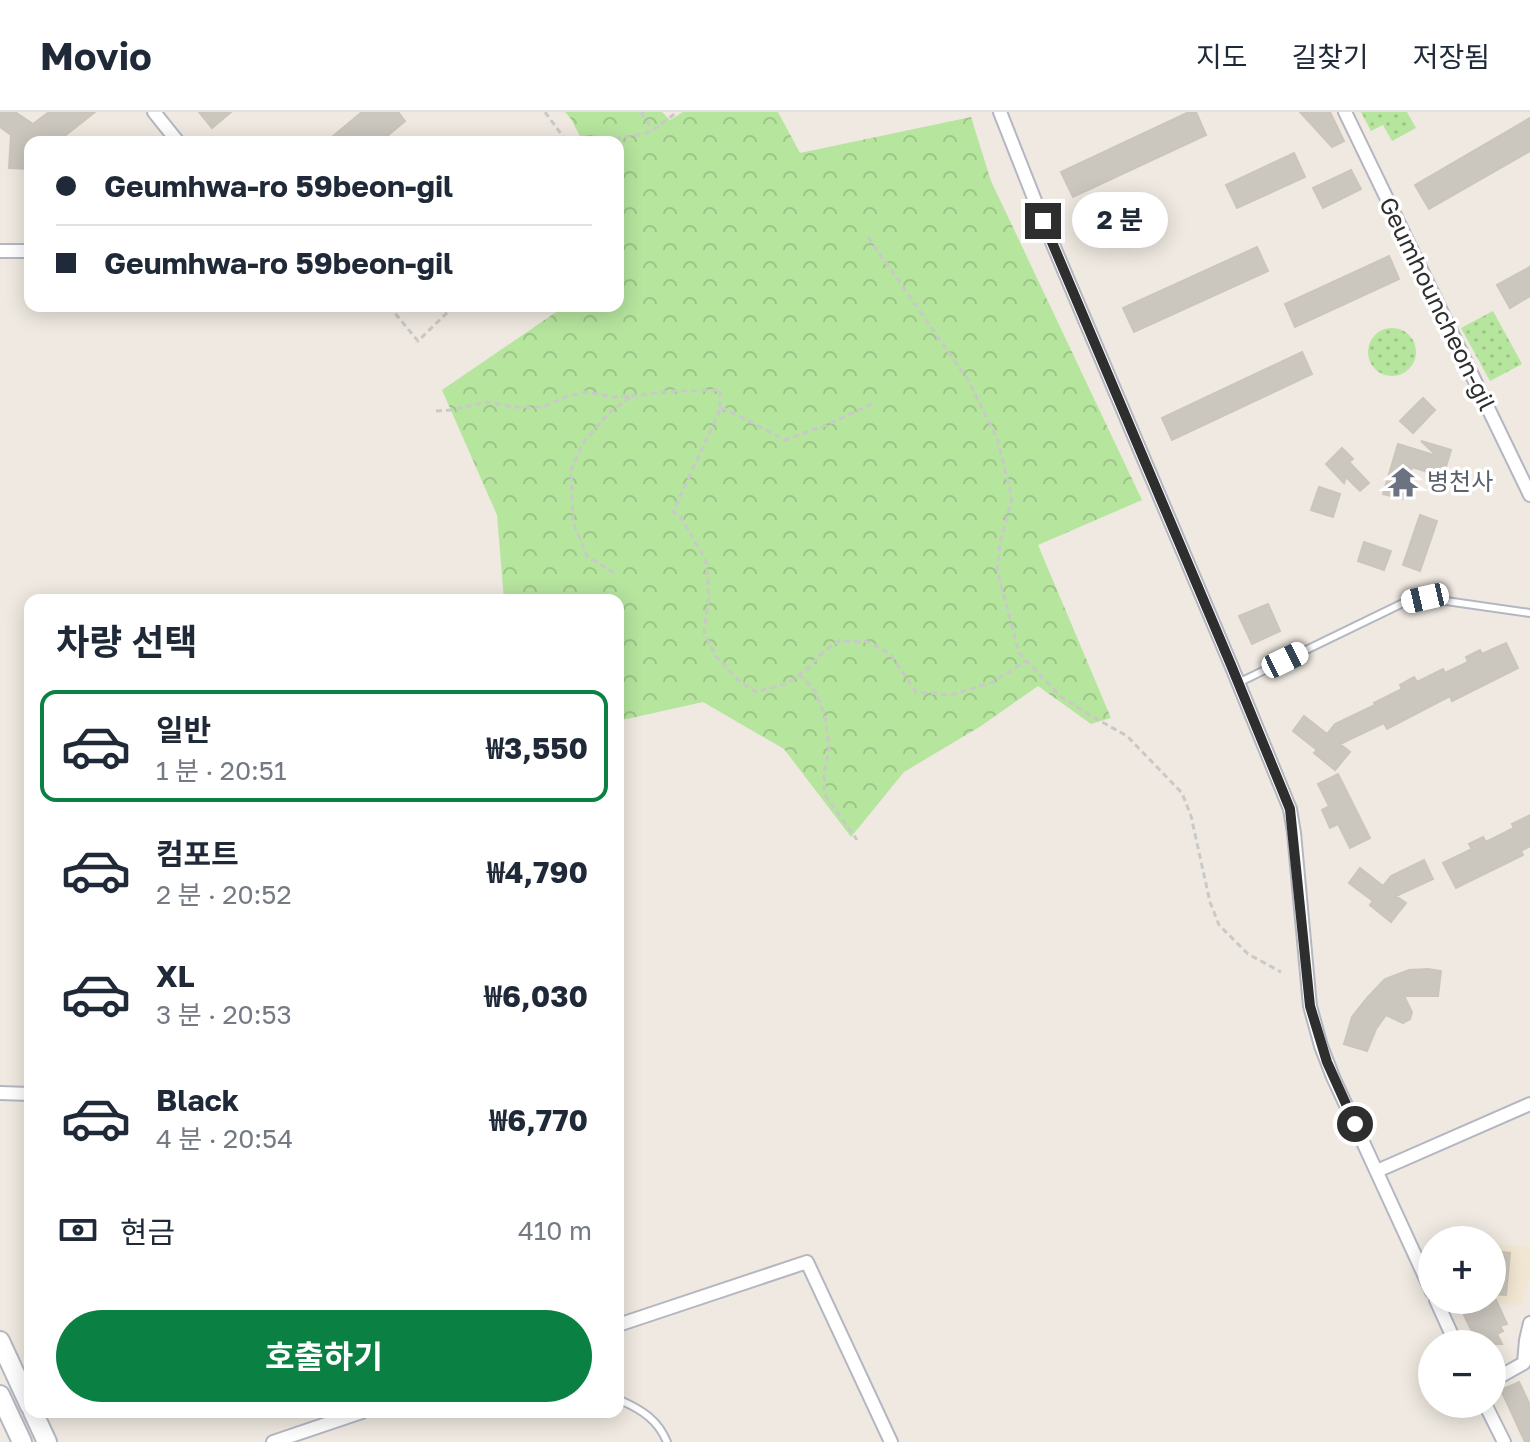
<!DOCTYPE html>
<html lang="ko">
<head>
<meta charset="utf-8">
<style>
  :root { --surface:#fff; --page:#f2f2f3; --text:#1f2937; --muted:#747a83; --line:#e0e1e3; --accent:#0b8043 }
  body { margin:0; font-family:"Golos Text","Noto Sans KR",sans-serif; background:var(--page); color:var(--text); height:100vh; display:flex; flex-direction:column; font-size:30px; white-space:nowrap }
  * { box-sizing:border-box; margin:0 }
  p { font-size:26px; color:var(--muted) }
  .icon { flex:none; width:44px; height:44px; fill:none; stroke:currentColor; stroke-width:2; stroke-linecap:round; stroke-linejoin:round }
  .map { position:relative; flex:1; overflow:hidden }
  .side { position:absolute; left:24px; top:482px; width:600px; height:824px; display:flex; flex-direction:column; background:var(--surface); border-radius:16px; box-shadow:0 4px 20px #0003 }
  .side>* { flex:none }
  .hud { position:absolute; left:24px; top:24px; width:600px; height:176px; border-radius:16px; box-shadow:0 4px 20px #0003; display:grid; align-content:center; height:176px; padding:0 32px; background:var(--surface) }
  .tools { position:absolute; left:1418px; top:1114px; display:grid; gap:16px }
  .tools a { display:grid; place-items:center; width:88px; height:88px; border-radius:50%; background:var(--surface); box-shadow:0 4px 20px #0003; font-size:40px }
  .end { position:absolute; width:36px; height:36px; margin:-18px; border:10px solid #2e2e2e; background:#fff; box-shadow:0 0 0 4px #fff }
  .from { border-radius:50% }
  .bubble { position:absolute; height:56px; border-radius:28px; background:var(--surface); box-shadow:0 4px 20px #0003; font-size:26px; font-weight:700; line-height:56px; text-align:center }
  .car { position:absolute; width:24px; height:48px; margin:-24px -12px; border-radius:10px; box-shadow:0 0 6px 2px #0007; background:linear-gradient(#fff 24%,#345 0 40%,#fff 0 76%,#345 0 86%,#fff 0) }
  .hud b { display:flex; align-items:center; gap:28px; height:76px; font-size:30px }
  .hud b+b { border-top:2px solid var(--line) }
  .hud i { width:20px; height:20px; background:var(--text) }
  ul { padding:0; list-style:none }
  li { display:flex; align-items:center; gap:24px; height:112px; margin:0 16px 12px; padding:0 16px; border:4px solid transparent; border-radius:16px }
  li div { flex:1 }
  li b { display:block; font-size:30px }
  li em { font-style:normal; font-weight:700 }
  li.active { border-color:var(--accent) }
  li>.icon { width:72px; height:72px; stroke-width:1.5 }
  h2 { padding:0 32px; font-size:36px; line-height:96px }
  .pay { display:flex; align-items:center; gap:20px; height:88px; padding:0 32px; font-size:30px }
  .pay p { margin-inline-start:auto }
  .action { display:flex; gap:16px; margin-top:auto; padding:16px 32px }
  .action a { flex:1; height:92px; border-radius:48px; background:var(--accent); color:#fff; font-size:32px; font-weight:700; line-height:92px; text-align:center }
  header { display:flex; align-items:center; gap:48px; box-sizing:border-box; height:112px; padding:0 40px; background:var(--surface); border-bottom:2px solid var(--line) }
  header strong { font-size:38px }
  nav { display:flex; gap:44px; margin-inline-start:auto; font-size:28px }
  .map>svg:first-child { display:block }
</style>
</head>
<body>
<header>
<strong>Movio</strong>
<nav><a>지도</a><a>길찾기</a><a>저장됨</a></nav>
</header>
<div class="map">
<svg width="1530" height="1330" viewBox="0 0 1530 1330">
  <defs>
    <pattern id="forest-crowns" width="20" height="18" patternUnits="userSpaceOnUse" patternTransform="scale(2)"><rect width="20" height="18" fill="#b6e59e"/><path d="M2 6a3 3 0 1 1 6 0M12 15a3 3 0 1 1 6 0" fill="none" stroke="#9dc588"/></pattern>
    <pattern id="park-dots" width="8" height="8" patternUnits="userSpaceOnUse" patternTransform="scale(2)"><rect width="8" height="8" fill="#b6e59e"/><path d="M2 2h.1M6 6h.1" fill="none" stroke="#9dc588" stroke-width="1.8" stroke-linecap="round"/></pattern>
  </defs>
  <rect width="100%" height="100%" fill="#efe9e1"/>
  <!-- education -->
  <path fill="#f0e6d1" d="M1492,1132l38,2v30l-9,29 -66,-3 -1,-2h38z"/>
  <!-- forest -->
  <path fill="url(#forest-crowns)" d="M565,0h97l8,8 13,-8h95l22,41 171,-36 20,64 151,319 -104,45 73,173 -20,6 -53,-38 -57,40 -77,46 -53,65 -67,-88 -81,-47 -85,19v-121h-114l-7,-85 -55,-125 123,-84h53v-164h-35l-12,-23z"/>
  <!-- park -->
  <path fill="url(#park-dots)" d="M1361,0h46l9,16 -24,13 -9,-16 -12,6z
    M1089 105a16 16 0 1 1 32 0a16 16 0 1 1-32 0Z
    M1493,199l29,53 -32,17 -29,-53z
    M1368 240a24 24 0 1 1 48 0a24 24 0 1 1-48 0Z"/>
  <!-- building -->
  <path fill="#cbc7bf" stroke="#cbc5ba" stroke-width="2" d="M0,0h15l18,12 16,-12h46l-38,30h-27v27l-21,-1 2,-33 -11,-8z
    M199,0h32l-19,16z
    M362,0h36l7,9 -25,21h-54z
    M1189,0h7l10,23 -133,62 -12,-25z
    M1300,0h30l14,29 -12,6z
    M1530,6v33l-101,58 -14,-24z
    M1294,41l11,24 -68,31 -11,-23z
    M1351,58l10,19 -38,19 -10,-20z
    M1257,135l11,24 -134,61 -11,-24z
    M1389,144l10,23 -104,48 -10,-23z
    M1530,155v29l-20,12 -13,-23z
    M1302,240l10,22 -140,66 -10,-22z
    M1423,286l12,12 -22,23 -13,-12z
    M1421,329l30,9 -8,27 -31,-10 -9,32 -20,-5 15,-50 39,12z
    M1342,336l11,11 -4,3 20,21 -9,8 -14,-14 -2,6 -18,-19z
    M1319,375l21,7 -7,23 -22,-7z
    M1420,403l17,6 -17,50 -17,-6z
    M1364,430l27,9 -7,19 -26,-9z
    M1268,492l12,27 -28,13 -13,-28z
    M1506,531l12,25 -66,33 -2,-5 -63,33 -3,-6 -44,21 10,8 -15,18 -21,-17 3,-3 -24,-19 11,-15 23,18 8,-10 40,-19 -1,-2 28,-14 -2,-4 14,-8 3,5 26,-13 2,4 23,-11 -2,-5 14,-7 2,4z
    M1338,662l32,64 -20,10 -12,-24 -8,4 -8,-18 7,-4 -11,-22z
    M1530,703v31l-9,5 2,4 -67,33 -13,-25 29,-14 -3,-5 14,-7 3,5 28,-14 -2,-4z
    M1424,748l9,19 -37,17 10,7 -15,19 -21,-17 3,-4 -24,-18 11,-15 23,18 8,-10z
    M1428,857l13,2 -3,25h-34l8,16 -2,7 -7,4 -17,-8 -10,14 -9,22 -23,-7 8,-27 15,-19 18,-19 24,-9z
    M1492,1139l18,2 -4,42 -14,-1z
    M1496,1188l11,24 -7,2 3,5 -6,3 5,10h-24l-14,-29z
    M1519,1270l11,23v37h-5l-24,-52z"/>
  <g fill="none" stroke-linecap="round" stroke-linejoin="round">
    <!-- lane casing -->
    <g stroke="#b4b7c1" stroke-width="10">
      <path id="lane" d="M1238,571l165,-80 22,-5 105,15
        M622,1289c20,9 36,19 45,41"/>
    </g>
    <!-- street casing -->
    <g stroke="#b4b7c1" stroke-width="16">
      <path id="street" d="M154,0l24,30
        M1000,0l43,109 188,444 59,144 4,24 16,173 11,40 12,31 99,215
        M1345,0l185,383
        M0,139h30
        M0,981l30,1
        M1377,1059l153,-67
        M1436,1188l20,44
        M618,1213l189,-63 84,180
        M1492,1269l32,-18 2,-23 4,-17
        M1485,1292l19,38
        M273,1330l89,-30"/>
    </g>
    <!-- secondary casing -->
    <g stroke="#b4b7c1" stroke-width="22">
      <path id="secondary" d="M0,1229l30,65
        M0,1283l22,47
        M33,1300l14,30"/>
    </g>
    <!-- path -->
    <path stroke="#c9c9c9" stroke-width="3" stroke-dasharray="6 4" stroke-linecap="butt" d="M545,0l22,30
      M641,0l11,17
      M595,30l49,-8 12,-6 21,-16
      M868,125l100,143 29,58 15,60 -12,45 -3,26 22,84 40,42 27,18 41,23 55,57 9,23 19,86 9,23 29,29 33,18
      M389,194l29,35 36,-35
      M720,298l-47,102 8,5 25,44 3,35 -5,36 11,23 25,27 16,10 32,-9 19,-14 18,-19 14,-9 30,1 21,12 26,38 35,3 42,-13 33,-21
      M436,299l16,-1 34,-8 28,5h29l25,-11 18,-4 27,5 28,-2 32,-4 47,-1v20l6,-1 59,31 44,-16 43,-20
      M614,461l-27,-17 -14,-34 -2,-52 12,-27 25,-29 22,-17
      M799,562l16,17 10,25 4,32 -5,27 1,20 32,45"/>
    <!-- lane -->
    <use href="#lane" stroke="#fff" stroke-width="6"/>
    <!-- street -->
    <use href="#street" stroke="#fff" stroke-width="12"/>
    <!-- secondary -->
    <use href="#secondary" stroke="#fff" stroke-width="18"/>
  </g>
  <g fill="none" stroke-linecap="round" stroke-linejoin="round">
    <!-- route -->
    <path stroke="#2e2e2e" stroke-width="10" d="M1043,109l188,444 59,144 20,197 17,56 28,62"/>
  </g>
  <!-- icons -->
  <defs>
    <g id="temple-bare" transform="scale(2.4)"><path d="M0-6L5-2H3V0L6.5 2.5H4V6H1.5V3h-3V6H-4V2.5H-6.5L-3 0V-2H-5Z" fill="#6b7280" stroke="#fff" stroke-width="2.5" paint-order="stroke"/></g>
  </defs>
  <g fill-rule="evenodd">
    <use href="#temple-bare" x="1403" y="370"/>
  </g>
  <g text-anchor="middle" stroke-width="7" stroke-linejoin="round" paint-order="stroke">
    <!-- street labels -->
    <g font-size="24" fill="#2e2e2e" stroke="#fff">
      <text transform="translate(1437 192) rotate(64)" y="8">Geumhouncheon-gil</text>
    </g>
    <!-- worship labels -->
    <g font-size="24" fill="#5b616d" stroke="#fff" text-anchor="start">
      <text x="1427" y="378">병천사</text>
    </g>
  </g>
</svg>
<div class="tools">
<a>+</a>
<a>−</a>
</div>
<i class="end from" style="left:1355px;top:1012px"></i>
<i class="end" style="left:1043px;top:109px"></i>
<div class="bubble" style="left:1072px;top:80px;width:96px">2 분</div>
<i class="car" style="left:1425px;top:486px;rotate:257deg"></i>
<i class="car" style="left:1285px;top:548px;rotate:64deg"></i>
<div class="hud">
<b><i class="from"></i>Geumhwa-ro 59beon-gil</b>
<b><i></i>Geumhwa-ro 59beon-gil</b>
</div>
<section class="side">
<h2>차량 선택</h2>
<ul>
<li class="active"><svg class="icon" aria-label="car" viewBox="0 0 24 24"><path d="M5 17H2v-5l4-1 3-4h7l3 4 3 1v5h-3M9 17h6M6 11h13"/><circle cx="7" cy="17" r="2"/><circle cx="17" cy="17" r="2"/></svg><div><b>일반</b><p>1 분 · 20:51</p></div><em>₩3,550</em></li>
<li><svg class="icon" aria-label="car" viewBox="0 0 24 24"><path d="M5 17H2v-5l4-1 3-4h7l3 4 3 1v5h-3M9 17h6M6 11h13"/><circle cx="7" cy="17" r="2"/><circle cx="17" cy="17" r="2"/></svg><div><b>컴포트</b><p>2 분 · 20:52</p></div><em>₩4,790</em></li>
<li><svg class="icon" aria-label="car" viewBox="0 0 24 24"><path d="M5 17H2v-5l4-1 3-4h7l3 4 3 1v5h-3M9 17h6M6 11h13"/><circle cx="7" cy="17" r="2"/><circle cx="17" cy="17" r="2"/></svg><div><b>XL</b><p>3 분 · 20:53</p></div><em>₩6,030</em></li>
<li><svg class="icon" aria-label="car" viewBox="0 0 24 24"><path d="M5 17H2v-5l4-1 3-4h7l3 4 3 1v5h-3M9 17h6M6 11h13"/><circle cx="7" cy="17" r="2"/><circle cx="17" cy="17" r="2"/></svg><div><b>Black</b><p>4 분 · 20:54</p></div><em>₩6,770</em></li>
</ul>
<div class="pay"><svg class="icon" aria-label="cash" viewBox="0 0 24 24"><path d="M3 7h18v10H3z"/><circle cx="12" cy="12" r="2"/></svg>현금<p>410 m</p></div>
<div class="action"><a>호출하기</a></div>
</section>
</div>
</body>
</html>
